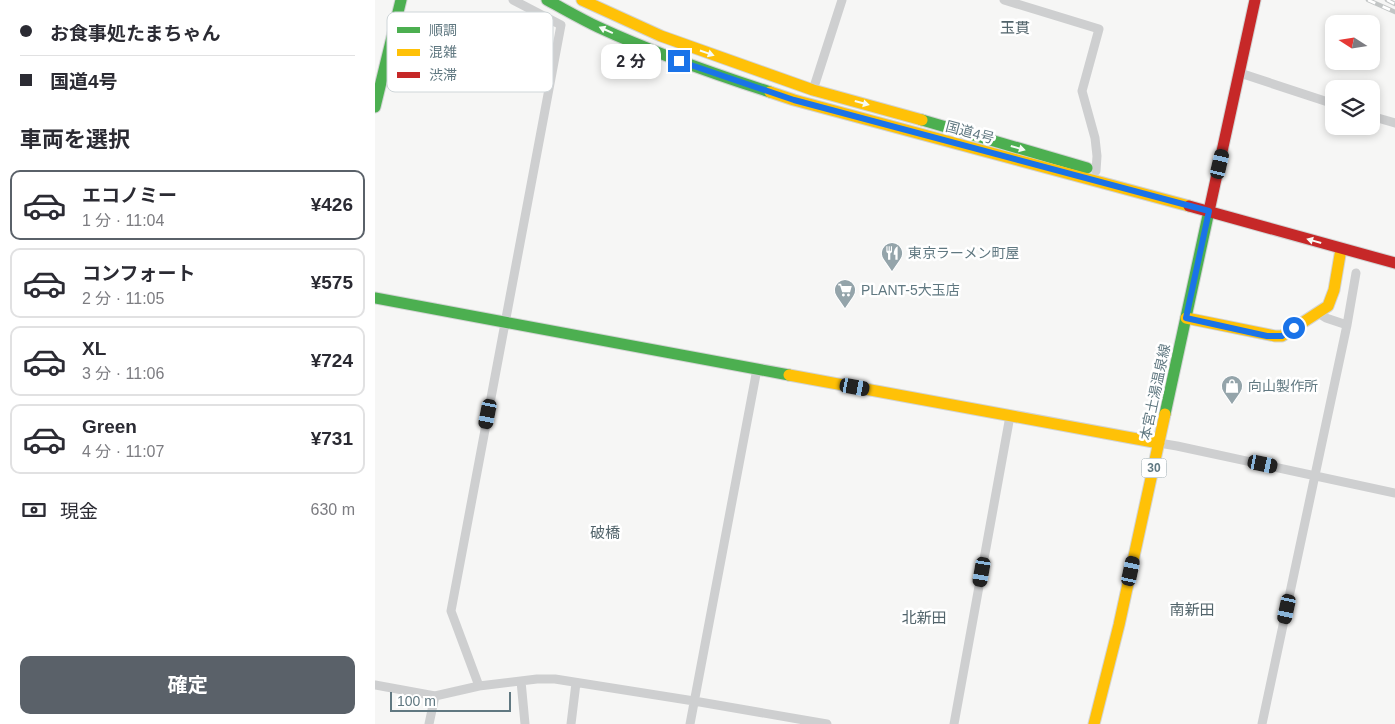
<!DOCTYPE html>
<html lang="ja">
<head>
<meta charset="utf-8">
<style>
  :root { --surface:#fff; --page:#f2f2f3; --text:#2b2b33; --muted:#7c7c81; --line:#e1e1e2; --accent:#5a6169 }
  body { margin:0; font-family:Arial,"Noto Sans JP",sans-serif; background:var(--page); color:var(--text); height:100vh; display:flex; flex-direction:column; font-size:19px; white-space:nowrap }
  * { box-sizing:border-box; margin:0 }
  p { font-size:16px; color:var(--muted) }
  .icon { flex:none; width:28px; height:28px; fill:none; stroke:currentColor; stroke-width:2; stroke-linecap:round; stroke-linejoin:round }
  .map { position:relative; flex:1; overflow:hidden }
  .drawer { display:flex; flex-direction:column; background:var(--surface); width:375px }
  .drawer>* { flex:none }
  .hud { display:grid; align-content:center; height:110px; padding:0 20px; background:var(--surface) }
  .needle { width:32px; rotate:282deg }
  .buttons { position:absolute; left:950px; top:15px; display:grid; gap:10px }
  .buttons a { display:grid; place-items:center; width:55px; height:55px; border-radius:10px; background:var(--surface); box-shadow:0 2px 8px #0003; font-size:25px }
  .scale { position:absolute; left:15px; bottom:12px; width:121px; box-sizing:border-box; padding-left:5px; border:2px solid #607881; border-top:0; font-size:14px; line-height:18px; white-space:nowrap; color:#607881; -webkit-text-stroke:4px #fff; paint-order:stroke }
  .end { position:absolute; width:22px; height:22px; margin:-11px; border:6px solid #1a73e8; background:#fff; box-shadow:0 0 0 2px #fff }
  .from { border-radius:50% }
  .bubble { position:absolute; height:35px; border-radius:10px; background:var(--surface); box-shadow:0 2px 8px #0003; font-size:16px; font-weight:700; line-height:35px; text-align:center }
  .car { position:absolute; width:15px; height:30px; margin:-15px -8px; border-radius:6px; box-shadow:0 0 4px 1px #0007; background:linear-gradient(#222 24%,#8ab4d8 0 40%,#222 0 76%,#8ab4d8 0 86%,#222 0) }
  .hud b { display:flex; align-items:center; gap:18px; height:48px; font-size:19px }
  .hud b+b { border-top:1px solid var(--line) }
  .hud i { width:12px; height:12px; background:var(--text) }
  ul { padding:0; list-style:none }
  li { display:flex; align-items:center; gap:15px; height:70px; margin:0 10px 8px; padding:0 10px; border:2px solid var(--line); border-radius:10px }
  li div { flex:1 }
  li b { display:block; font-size:19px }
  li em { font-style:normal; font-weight:700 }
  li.selected { border-color:var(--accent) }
  li>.icon { width:45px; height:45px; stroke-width:1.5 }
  h2 { padding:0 20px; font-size:22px; line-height:60px }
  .pay { display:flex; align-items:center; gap:12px; height:55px; padding:0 20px; font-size:19px }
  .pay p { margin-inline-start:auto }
  .primary-button { display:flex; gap:10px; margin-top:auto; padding:10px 20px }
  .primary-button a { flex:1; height:58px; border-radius:10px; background:var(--accent); color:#fff; font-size:20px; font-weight:700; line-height:58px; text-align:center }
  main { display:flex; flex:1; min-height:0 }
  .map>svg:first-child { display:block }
</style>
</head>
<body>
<main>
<section class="drawer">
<div class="hud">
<b><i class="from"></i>お食事処たまちゃん</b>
<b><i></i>国道4号</b>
</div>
<h2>車両を選択</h2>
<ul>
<li class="selected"><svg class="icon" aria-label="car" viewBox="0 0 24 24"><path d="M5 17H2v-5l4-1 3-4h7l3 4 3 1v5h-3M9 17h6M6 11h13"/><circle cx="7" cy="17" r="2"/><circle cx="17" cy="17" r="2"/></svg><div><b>エコノミー</b><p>1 分 · 11:04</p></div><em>¥426</em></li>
<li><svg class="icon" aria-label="car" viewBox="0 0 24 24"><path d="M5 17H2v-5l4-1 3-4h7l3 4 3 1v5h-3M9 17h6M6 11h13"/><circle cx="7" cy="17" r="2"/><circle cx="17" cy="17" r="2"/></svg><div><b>コンフォート</b><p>2 分 · 11:05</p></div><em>¥575</em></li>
<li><svg class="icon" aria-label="car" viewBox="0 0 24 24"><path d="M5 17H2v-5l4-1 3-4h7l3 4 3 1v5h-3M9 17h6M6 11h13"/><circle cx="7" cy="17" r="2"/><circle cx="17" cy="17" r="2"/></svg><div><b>XL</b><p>3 分 · 11:06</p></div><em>¥724</em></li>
<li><svg class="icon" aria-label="car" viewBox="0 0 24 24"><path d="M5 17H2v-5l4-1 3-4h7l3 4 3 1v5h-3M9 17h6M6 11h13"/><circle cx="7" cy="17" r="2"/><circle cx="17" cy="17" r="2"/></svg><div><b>Green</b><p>4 分 · 11:07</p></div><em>¥731</em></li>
</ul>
<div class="pay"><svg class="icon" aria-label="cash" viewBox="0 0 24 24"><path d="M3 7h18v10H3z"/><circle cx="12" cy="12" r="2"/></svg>現金<p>630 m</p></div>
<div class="primary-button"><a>確定</a></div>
</section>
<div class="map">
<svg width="1020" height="724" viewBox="0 0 1020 724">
  <rect width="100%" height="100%" fill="#f6f6f5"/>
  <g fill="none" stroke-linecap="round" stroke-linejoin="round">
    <!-- fast casing -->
    <g stroke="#d2d4d4" stroke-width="13">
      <path id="fast" d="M172,0c17,9 34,19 51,27 56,26 113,46 172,65
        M0,107l26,-107
        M547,120l165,48
        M0,298l414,77
        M790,414l44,-203"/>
    </g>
    <!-- slow casing -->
    <g stroke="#d2d4d4" stroke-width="13">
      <path id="slow" d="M207,0l79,36 152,54 109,30
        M395,92l24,8 395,106
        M811,318l89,18h7l46,-30 6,-16 7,-41
        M414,375l370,68
        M719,724l25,-99 46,-211"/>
    </g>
    <!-- jam casing -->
    <g stroke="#d2d4d4" stroke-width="13">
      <path id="jam" d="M814,206l206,57
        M834,211l46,-211"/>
    </g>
    <!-- street -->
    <path stroke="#cecfd0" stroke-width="9" d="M629,0l95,29 -17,62 13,47 2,18 -1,15
      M865,73l94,31
      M438,90l29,-90
      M996,116l24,7
      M943,313l8,5 21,7
      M784,443l18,3 218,47
      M146,681l4,43
      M0,685l60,11 44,-10 58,-7h18l139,22 133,23
      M104,686l-28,-75 110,-586 -48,-25
      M54,724l6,-28
      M196,724l5,-41
      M315,724l67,-355
      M579,724l56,-308
      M887,724l85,-399 9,-52"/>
    <!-- fast -->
    <use href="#fast" stroke="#4caf50" stroke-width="11"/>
    <!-- slow -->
    <use href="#slow" stroke="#ffc107" stroke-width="11"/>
    <!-- jam -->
    <use href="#jam" stroke="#c62828" stroke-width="11"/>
    <!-- rail casing -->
    <g stroke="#c2c5c5" stroke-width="4.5">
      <path id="rail" d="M993,0l27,12
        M1012,0l8,4"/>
    </g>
    <!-- rail -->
    <use href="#rail" stroke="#fff" stroke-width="2.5" stroke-dasharray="8" stroke-linecap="butt"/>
  </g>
  <!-- one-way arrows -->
  <defs><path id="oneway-solid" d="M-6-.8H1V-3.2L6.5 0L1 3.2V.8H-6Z" transform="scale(1.25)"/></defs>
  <g fill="#f6fbf6">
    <use href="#oneway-solid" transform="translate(231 30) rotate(-156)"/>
    <use href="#oneway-solid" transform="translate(332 53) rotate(19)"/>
    <use href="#oneway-solid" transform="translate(487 103) rotate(15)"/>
    <use href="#oneway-solid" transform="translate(643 148) rotate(16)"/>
    <use href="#oneway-solid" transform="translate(939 241) rotate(-164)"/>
  </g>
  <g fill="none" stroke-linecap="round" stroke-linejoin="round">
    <!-- route -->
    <path stroke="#1a73e8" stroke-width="6" d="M304,61l115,39 415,111 -23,107 81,18h15l12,-8"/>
  </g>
  <!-- icons -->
  <defs>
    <g id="restaurant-pin" transform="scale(1.125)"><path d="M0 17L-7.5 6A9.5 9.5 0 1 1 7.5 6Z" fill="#94a4aa" stroke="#fff"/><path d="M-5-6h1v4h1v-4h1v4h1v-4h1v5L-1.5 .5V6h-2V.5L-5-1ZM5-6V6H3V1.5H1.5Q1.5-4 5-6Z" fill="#fff"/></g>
    <g id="supermarket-pin" transform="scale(1.125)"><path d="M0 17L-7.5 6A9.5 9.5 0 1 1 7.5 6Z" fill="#94a4aa" stroke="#fff"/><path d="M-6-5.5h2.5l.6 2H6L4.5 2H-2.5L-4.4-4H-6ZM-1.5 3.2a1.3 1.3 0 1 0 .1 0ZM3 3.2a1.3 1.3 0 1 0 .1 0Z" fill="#fff"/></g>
    <g id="shop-pin" transform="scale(1.125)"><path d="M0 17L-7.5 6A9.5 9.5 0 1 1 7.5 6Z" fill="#94a4aa" stroke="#fff"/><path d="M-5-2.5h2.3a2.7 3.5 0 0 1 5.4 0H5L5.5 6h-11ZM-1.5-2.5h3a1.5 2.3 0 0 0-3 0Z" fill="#fff"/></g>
  </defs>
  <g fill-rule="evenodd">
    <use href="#restaurant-pin" x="517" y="253"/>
    <use href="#supermarket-pin" x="470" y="290"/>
    <use href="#shop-pin" x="857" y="386"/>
  </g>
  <g text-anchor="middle" stroke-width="5" stroke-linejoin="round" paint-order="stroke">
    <!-- shield labels -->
    <rect fill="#fff" stroke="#90a0a7" stroke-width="1" x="766.5" y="458.5" width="25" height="19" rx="4"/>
    <g font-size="12" font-weight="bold" fill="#607881">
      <text x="779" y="472">30</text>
    </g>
    <!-- street labels -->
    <g font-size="14" fill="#607881" stroke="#fff">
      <text transform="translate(595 132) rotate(15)" y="5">国道4号</text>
      <text transform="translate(780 392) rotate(-78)" y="5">本宮土湯温泉線</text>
    </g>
    <!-- poi labels -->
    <g font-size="14" fill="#607881" stroke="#fff" text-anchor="start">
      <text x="533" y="258">東京ラーメン町屋</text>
      <text x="486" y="295">PLANT-5大玉店</text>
      <text x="873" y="391">向山製作所</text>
    </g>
    <!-- neighbourhood labels -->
    <g font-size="15" fill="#52646b" stroke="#fff">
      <text x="640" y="33">玉貫</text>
      <text x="230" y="538">破橋</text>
      <text x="817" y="615">南新田</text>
      <text x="549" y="623">北新田</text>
    </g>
  </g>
  <!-- legend -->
  <rect x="12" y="12" width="166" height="80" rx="8" fill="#fff" stroke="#cfd6d9" stroke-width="1"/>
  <rect x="22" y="27" width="23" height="6" fill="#4caf50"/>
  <rect x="22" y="49" width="23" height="7" fill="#ffc107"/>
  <rect x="22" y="72" width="23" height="6" fill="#c62828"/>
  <g font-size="14" fill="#607881">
    <text x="54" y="35">順調</text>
    <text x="54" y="57">混雑</text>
    <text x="54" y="80">渋滞</text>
  </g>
</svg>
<div class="buttons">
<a><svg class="needle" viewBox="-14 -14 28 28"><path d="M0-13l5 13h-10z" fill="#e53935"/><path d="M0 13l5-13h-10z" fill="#7c7c81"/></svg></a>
<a><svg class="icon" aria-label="layers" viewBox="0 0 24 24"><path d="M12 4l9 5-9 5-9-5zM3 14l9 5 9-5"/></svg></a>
</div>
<div class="scale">100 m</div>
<i class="end from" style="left:919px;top:328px"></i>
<i class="end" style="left:304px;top:61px"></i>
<div class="bubble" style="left:226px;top:44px;width:60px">2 分</div>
<i class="car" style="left:845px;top:164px;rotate:13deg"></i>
<i class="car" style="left:480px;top:387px;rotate:100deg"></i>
<i class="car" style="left:113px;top:414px;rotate:191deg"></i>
<i class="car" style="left:888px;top:464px;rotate:102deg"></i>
<i class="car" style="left:756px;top:571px;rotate:12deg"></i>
<i class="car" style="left:607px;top:572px;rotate:190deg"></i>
<i class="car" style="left:912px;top:609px;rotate:192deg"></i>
</div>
</main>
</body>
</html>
